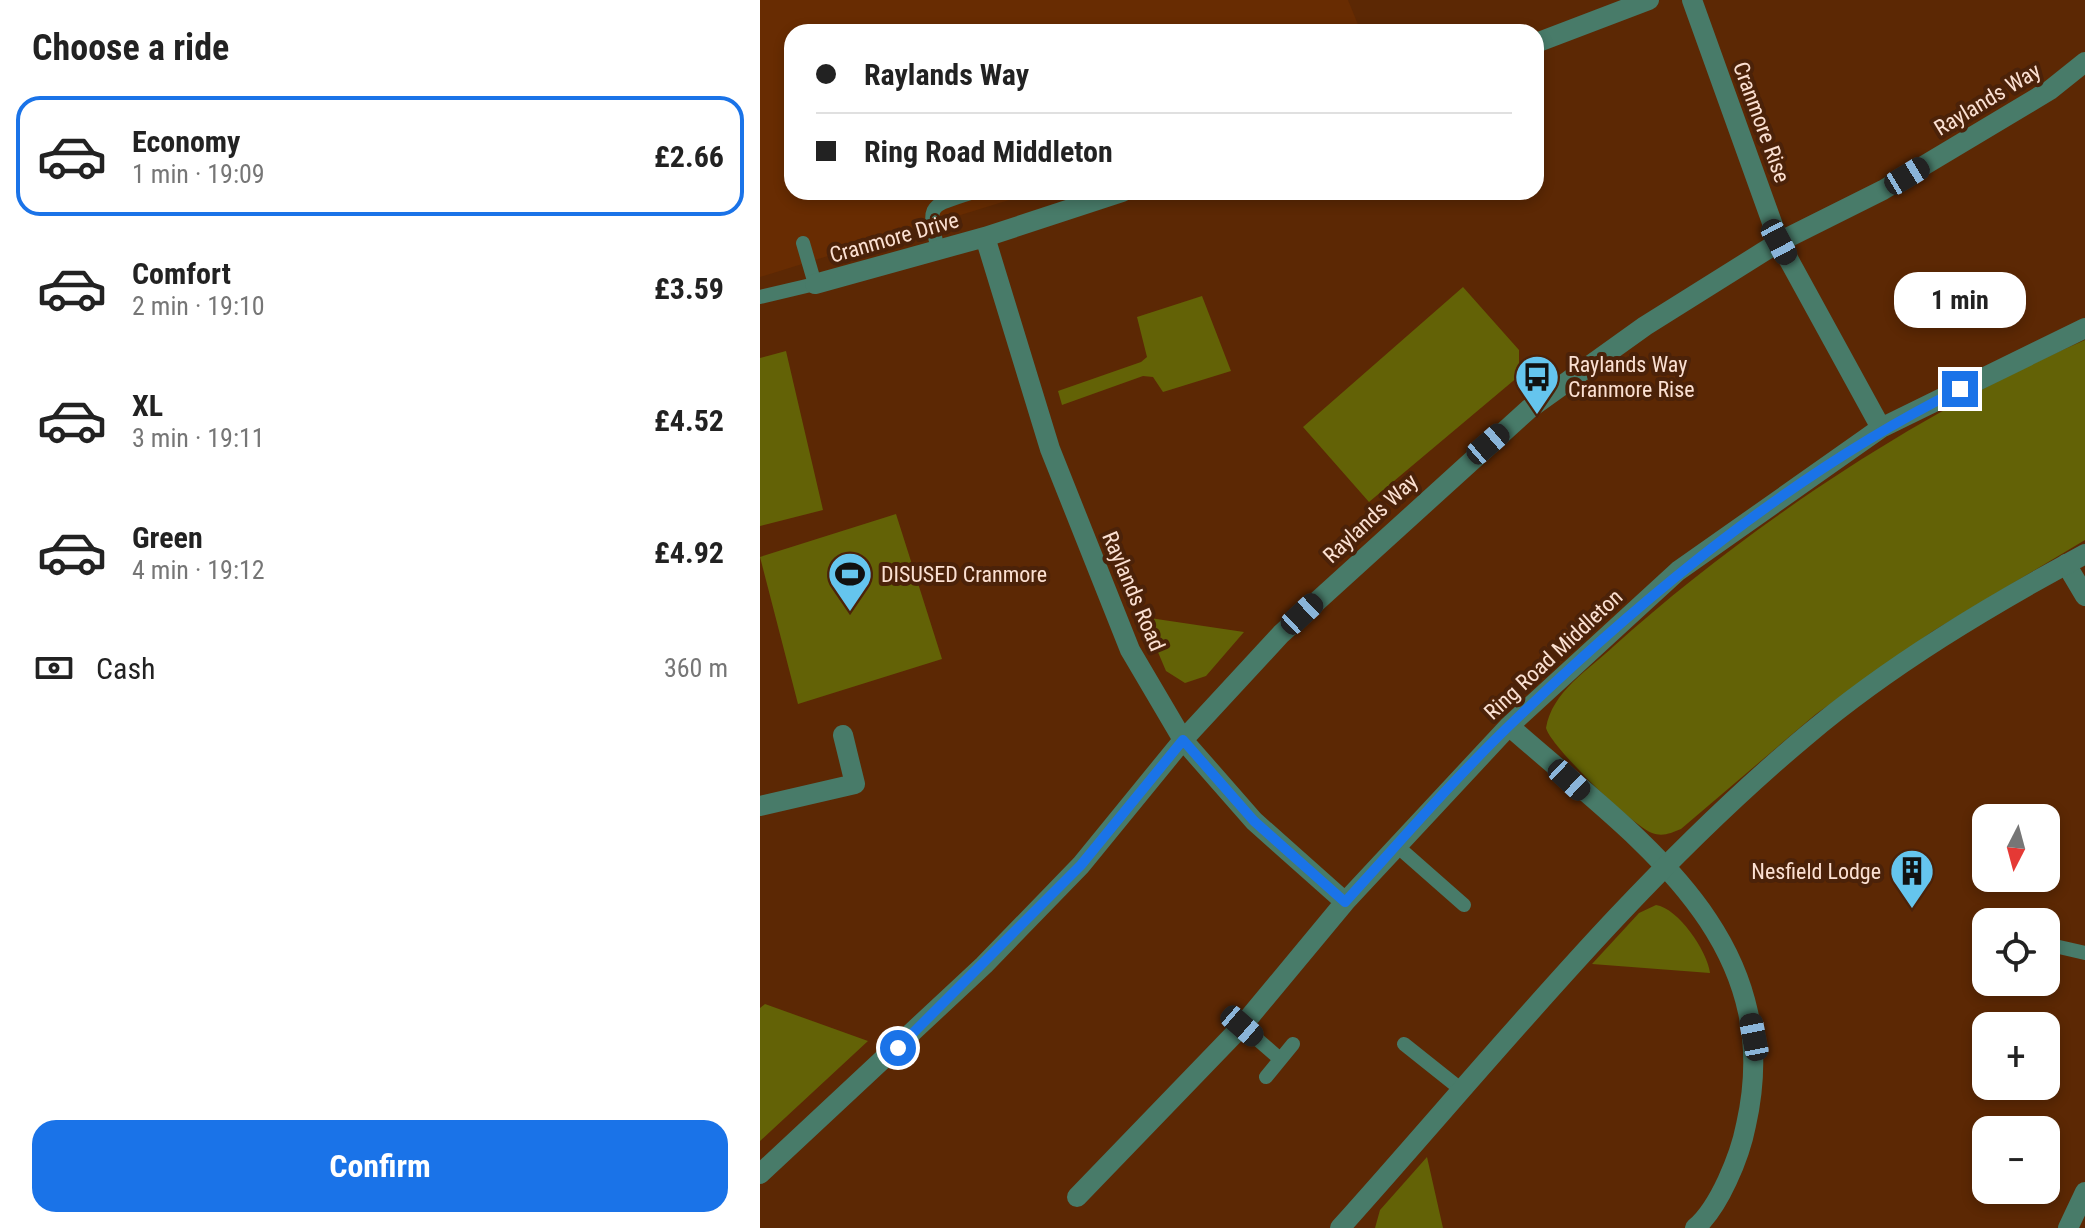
<!DOCTYPE html>
<html lang="en">
<head>
<meta charset="utf-8">
<style>
  :root { --surface:#fff; --page:#f2f2f2; --text:#222; --muted:#767676; --line:#e0e0e0; --accent:#1a73e8 }
  body { margin:0; font-family:"Roboto Condensed",sans-serif; background:var(--page); color:var(--text); height:100vh; display:flex; flex-direction:column; font-size:30px; white-space:nowrap }
  * { box-sizing:border-box; margin:0 }
  p { font-size:26px; color:var(--muted) }
  .icon { flex:none; width:44px; height:44px; fill:none; stroke:currentColor; stroke-width:2; stroke-linecap:round; stroke-linejoin:round }
  .map { position:relative; flex:1; overflow:hidden }
  .drawer { display:flex; flex-direction:column; background:var(--surface); width:760px }
  .drawer>* { flex:none }
  .guide { position:absolute; left:24px; top:24px; width:760px; height:176px; border-radius:24px; box-shadow:0 4px 12px #0003; display:grid; align-content:center; height:176px; padding:0 32px; background:var(--surface) }
  .needle { width:52px; rotate:186deg }
  .tools { position:absolute; left:1212px; top:804px; display:grid; gap:16px }
  .tools a { display:grid; place-items:center; width:88px; height:88px; border-radius:16px; background:var(--surface); box-shadow:0 4px 12px #0003; font-size:40px }
  .end { position:absolute; width:36px; height:36px; margin:-18px; border:10px solid #1a73e8; background:#fff; box-shadow:0 0 0 4px #fff }
  .from { border-radius:50% }
  .bubble { position:absolute; height:56px; border-radius:24px; background:var(--surface); box-shadow:0 4px 12px #0003; font-size:26px; font-weight:700; line-height:56px; text-align:center }
  .car { position:absolute; width:24px; height:48px; margin:-24px -12px; border-radius:10px; box-shadow:0 0 6px 2px #0007; background:linear-gradient(#222 24%,#8ab4d8 0 40%,#222 0 76%,#8ab4d8 0 86%,#222 0) }
  .guide b { display:flex; align-items:center; gap:28px; height:76px; font-size:30px }
  .guide b+b { border-top:2px solid var(--line) }
  .guide i { width:20px; height:20px; background:var(--text) }
  ul { padding:0; list-style:none }
  li { display:flex; align-items:center; gap:24px; height:120px; margin:0 16px 12px; padding:0 16px; border:4px solid transparent; border-radius:24px }
  li div { flex:1 }
  li b { display:block; font-size:30px }
  li em { font-style:normal; font-weight:700 }
  li.current { border-color:var(--accent) }
  li>.icon { width:72px; height:72px; stroke-width:1.5 }
  h2 { padding:0 32px; font-size:36px; line-height:96px }
  .pay { display:flex; align-items:center; gap:20px; height:88px; padding:0 32px; font-size:30px }
  .pay p { margin-inline-start:auto }
  .action { display:flex; gap:16px; margin-top:auto; padding:16px 32px }
  .action a { flex:1; height:92px; border-radius:24px; background:var(--accent); color:#fff; font-size:32px; font-weight:700; line-height:92px; text-align:center }
  main { display:flex; flex:1; min-height:0 }
  .map>svg:first-child { display:block }
</style>
</head>
<body>
<main>
<section class="drawer">
<h2>Choose a ride</h2>
<ul>
<li class="current"><svg class="icon" aria-label="car" viewBox="0 0 24 24"><path d="M5 17H2v-5l4-1 3-4h7l3 4 3 1v5h-3M9 17h6M6 11h13"/><circle cx="7" cy="17" r="2"/><circle cx="17" cy="17" r="2"/></svg><div><b>Economy</b><p>1 min · 19:09</p></div><em>£2.66</em></li>
<li><svg class="icon" aria-label="car" viewBox="0 0 24 24"><path d="M5 17H2v-5l4-1 3-4h7l3 4 3 1v5h-3M9 17h6M6 11h13"/><circle cx="7" cy="17" r="2"/><circle cx="17" cy="17" r="2"/></svg><div><b>Comfort</b><p>2 min · 19:10</p></div><em>£3.59</em></li>
<li><svg class="icon" aria-label="car" viewBox="0 0 24 24"><path d="M5 17H2v-5l4-1 3-4h7l3 4 3 1v5h-3M9 17h6M6 11h13"/><circle cx="7" cy="17" r="2"/><circle cx="17" cy="17" r="2"/></svg><div><b>XL</b><p>3 min · 19:11</p></div><em>£4.52</em></li>
<li><svg class="icon" aria-label="car" viewBox="0 0 24 24"><path d="M5 17H2v-5l4-1 3-4h7l3 4 3 1v5h-3M9 17h6M6 11h13"/><circle cx="7" cy="17" r="2"/><circle cx="17" cy="17" r="2"/></svg><div><b>Green</b><p>4 min · 19:12</p></div><em>£4.92</em></li>
</ul>
<div class="pay"><svg class="icon" aria-label="cash" viewBox="0 0 24 24"><path d="M3 7h18v10H3z"/><circle cx="12" cy="12" r="2"/></svg>Cash<p>360 m</p></div>
<div class="action"><a>Confirm</a></div>
</section>
<div class="map">
<svg width="1325" height="1228" viewBox="0 0 1325 1228">
  <rect width="100%" height="100%" fill="#5c2804"/>
  <!-- built -->
  <path fill="#682c02" d="M0,0h588l13,32h-569v160h243l-275,85z"/>
  <!-- green -->
  <path fill="#636206" d="M703,287l56,63v26l-150,126 -66,-75z
    M442,296l29,75 -68,21 -10,-15 -10,-1 -81,29 -4,-14 83,-29 6,-5 -10,-40z
    M1325,340v200l-152,91 -117,83 -135,115c-10,4 -18,8 -29,4 -19,-7 -101,-86 -106,-105 6,-36 42,-58 68,-82 133,-120 307,-235 471,-306z
    M26,351l37,159 -63,16v-168z
    M136,514l46,145 -144,45 -38,-147z
    M383,617l101,15 -38,44 -21,7 -19,-12z
    M896,905c22,3 52,47 54,68l-118,-9 47,-51z
    M5,1004l103,37 -108,100v-133z
    M667,1157l16,71h-68l5,-18z"/>
  <g fill="none" stroke-linecap="round" stroke-linejoin="round">
    <!-- service -->
    <path stroke="#487b69" stroke-width="14" d="M178,250c-11,-47 -10,-43 35,-58
      M0,297l55,-13 -12,-41
      M637,846l67,59
      M1286,944l39,9
      M482,1026l38,33
      M644,1044l59,47
      M506,1077l27,-33"/>
    <!-- minor -->
    <path stroke="#487b69" stroke-width="20" d="M932,0l87,242 102,186
      M776,43l113,-43
      M225,237l65,212 80,201 53,90 71,81 91,81
      M55,284l170,-47 137,-45
      M1306,564l19,32
      M749,726c124,110 280,209 237,399 -6,31 -27,83 -51,103
      M0,806l95,-22 -12,-49
      M0,1174l224,-209 97,-100 102,-125 98,-106 248,-225 116,-83 134,-84 104,-52 167,-100 35,-28
      M317,1197l165,-171 103,-124 164,-176 169,-155 203,-143 204,-100
      M1308,1228l17,-36"/>
    <!-- tertiary -->
    <path stroke="#487b69" stroke-width="20" d="M580,1228c150,-167 293,-347 466,-492 84,-71 183,-130 279,-182"/>
  </g>
  <g fill="none" stroke-linecap="round" stroke-linejoin="round">
    <!-- route -->
    <path stroke="#1a73e8" stroke-width="10" d="M138,1048l183,-183 102,-125 71,81 91,81c54,-59 107,-121 165,-177 135,-130 282,-252 450,-336"/>
  </g>
  <!-- icons -->
  <defs>
    <g id="bus-pin" transform="scale(2.3)"><path d="M0 17L-7.5 6A9.5 9.5 0 1 1 7.5 6Z" fill="#65c5ee" stroke="#4b2209"/><path d="M-5-6H5V4H4V6H2V4H-2V6H-4V4H-5ZM-3.5-4V0h7V-4ZM-3.5 1.2v1.5H-2V1.2ZM2 1.2v1.5H3.5V1.2Z" fill="#111"/></g>
    <g id="stadium-pin" transform="scale(2.3)"><path d="M0 17L-7.5 6A9.5 9.5 0 1 1 7.5 6Z" fill="#65c5ee" stroke="#4b2209"/><path d="M0-5a6.5 5 0 1 0 0 10a6.5 5 0 1 0 0-10ZM-3.5-1.8h7v3.6h-7Z" fill="#111"/></g>
    <g id="building-pin" transform="scale(2.3)"><path d="M0 17L-7.5 6A9.5 9.5 0 1 1 7.5 6Z" fill="#65c5ee" stroke="#4b2209"/><path d="M-4-6H4V6H1V3H-1V6H-4ZM-2.5-4.3h1.7v1.8h-1.7ZM.8-4.3h1.7v1.8H.8ZM-2.5-1h1.7V.8h-1.7ZM.8-1h1.7V.8H.8Z" fill="#111"/></g>
  </defs>
  <g fill-rule="evenodd">
    <use href="#bus-pin" x="777" y="377"/>
    <use href="#stadium-pin" x="90" y="574"/>
    <use href="#building-pin" x="1152" y="871"/>
  </g>
  <g text-anchor="middle" stroke-width="8" stroke-linejoin="round" paint-order="stroke">
    <!-- street labels -->
    <g font-size="22" fill="#fbe0d2" stroke="#4b2209">
      <text transform="translate(1227 99) rotate(-31)" y="8">Raylands Way</text>
      <text transform="translate(1002 122) rotate(70)" y="8">Cranmore Rise</text>
      <text transform="translate(134 237) rotate(-16)" y="8">Cranmore Drive</text>
      <text transform="translate(610 518) rotate(-43)" y="8">Raylands Way</text>
      <text transform="translate(374 591) rotate(67)" y="8">Raylands Road</text>
      <text transform="translate(793 654) rotate(-43)" y="8">Ring Road Middleton</text>
    </g>
    <!-- poi labels -->
    <g font-size="22" fill="#fbe0d2" stroke="#4b2209" text-anchor="start">
      <text x="808" y="372">Raylands Way<tspan x="808" dy="25">Cranmore Rise</tspan></text>
      <text x="121" y="582">DISUSED Cranmore</text>
      <text x="1121" y="879" text-anchor="end">Nesfield Lodge</text>
    </g>
  </g>
</svg>
<div class="tools">
<a><svg class="needle" viewBox="-14 -14 28 28"><path d="M0-13l5 13h-10z" fill="#e53935"/><path d="M0 13l5-13h-10z" fill="#767676"/></svg></a>
<a><svg class="icon" aria-label="locate" viewBox="0 0 24 24"><circle cx="12" cy="12" r="6"/><path d="M12 2v4M12 18v4M2 12h4M18 12h4"/></svg></a>
<a>+</a>
<a>−</a>
</div>
<i class="end from" style="left:138px;top:1048px"></i>
<i class="end" style="left:1200px;top:389px"></i>
<div class="bubble" style="left:1134px;top:272px;width:132px">1 min</div>
<i class="car" style="left:1147px;top:176px;rotate:59deg"></i>
<i class="car" style="left:1019px;top:242px;rotate:152deg"></i>
<i class="car" style="left:728px;top:444px;rotate:49deg"></i>
<i class="car" style="left:542px;top:614px;rotate:47deg"></i>
<i class="car" style="left:809px;top:780px;rotate:133deg"></i>
<i class="car" style="left:482px;top:1026px;rotate:131deg"></i>
<i class="car" style="left:994px;top:1037px;rotate:349deg"></i>
<div class="guide">
<b><i class="from"></i>Raylands Way</b>
<b><i></i>Ring Road Middleton</b>
</div>
</div>
</main>
</body>
</html>
